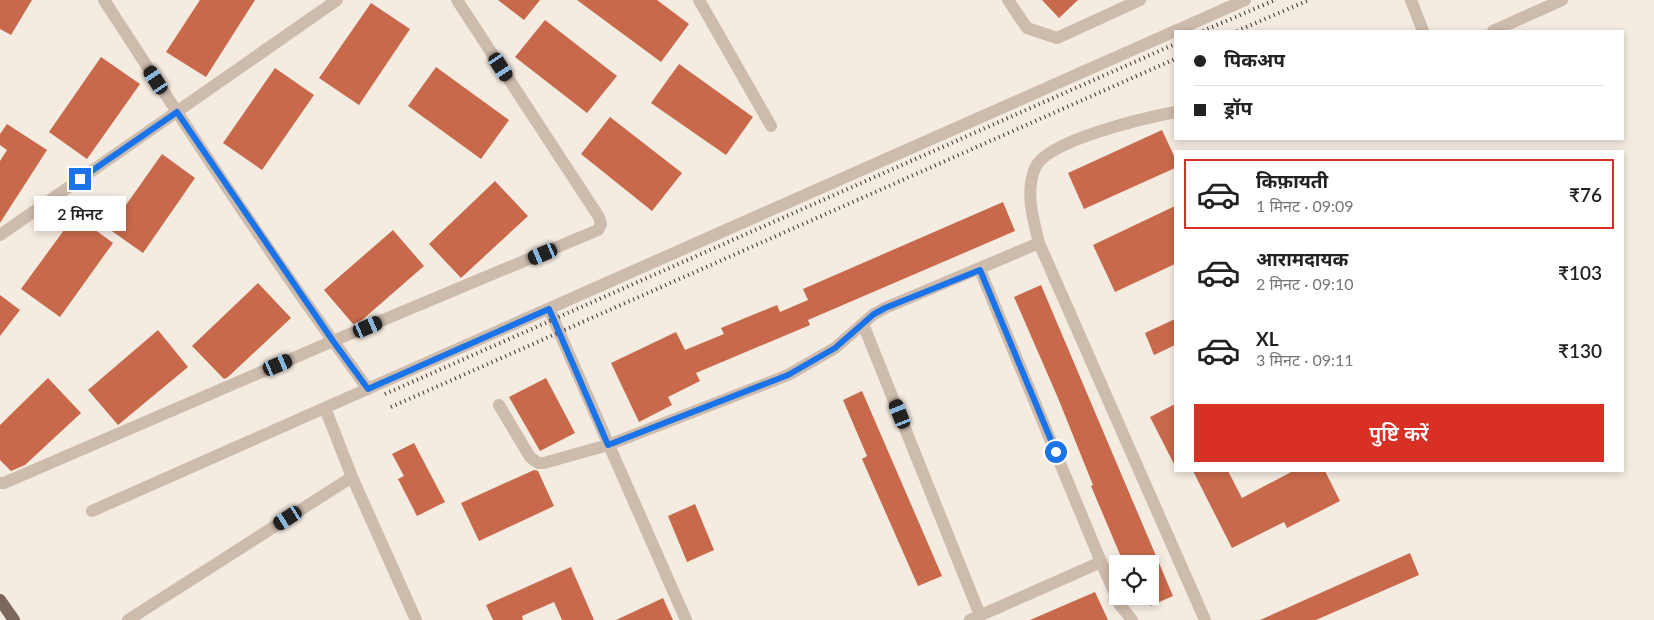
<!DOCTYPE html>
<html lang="hi">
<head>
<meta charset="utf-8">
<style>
  :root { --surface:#fff; --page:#f6f6f6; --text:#222; --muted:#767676; --line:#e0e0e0; --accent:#d93025 }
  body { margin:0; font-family:Lato,"Noto Sans Devanagari",sans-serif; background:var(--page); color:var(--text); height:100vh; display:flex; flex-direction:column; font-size:19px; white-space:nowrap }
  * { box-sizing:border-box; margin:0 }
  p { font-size:16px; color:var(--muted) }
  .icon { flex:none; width:28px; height:28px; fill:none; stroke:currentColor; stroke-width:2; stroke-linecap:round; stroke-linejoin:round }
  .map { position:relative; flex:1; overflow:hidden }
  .details { position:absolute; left:1174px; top:150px; width:450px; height:322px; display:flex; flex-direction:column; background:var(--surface); border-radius:0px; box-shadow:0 2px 8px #0003 }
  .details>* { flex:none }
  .guide { position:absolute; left:1174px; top:30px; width:450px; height:110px; border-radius:0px; box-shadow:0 2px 8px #0003; display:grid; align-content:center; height:110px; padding:0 20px; background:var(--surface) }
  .fabs { position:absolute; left:1109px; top:555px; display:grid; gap:10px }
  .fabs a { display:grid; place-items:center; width:50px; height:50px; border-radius:0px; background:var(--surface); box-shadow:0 2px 8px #0003; font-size:25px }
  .end { position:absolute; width:22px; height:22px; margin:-11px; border:6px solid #1a73e8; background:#fff; box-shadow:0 0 0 2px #fff }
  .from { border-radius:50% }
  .bubble { position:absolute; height:35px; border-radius:0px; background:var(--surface); box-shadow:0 2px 8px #0003; font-size:16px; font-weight:600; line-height:35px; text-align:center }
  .car { position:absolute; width:15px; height:30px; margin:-15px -8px; border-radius:6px; box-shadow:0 0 4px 1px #0007; background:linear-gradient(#222 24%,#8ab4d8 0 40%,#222 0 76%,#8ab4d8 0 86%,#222 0) }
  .guide b { display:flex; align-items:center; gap:18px; height:48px; font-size:19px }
  .guide b+b { border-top:1px solid var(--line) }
  .guide i { width:12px; height:12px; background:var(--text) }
  ul { padding:9px 0 0; list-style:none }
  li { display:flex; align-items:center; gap:15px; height:70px; margin:0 10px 8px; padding:0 10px; border:2px solid transparent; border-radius:0px }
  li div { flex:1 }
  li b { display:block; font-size:19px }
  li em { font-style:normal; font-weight:600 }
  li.active { border-color:var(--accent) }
  li>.icon { width:45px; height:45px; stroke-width:1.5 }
  .action { display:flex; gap:10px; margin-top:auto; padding:10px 20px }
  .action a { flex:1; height:58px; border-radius:0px; background:var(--accent); color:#fff; font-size:20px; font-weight:600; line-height:58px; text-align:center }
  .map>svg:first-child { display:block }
</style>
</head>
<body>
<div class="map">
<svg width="1654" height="620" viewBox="0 0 1654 620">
  <rect width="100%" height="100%" fill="#f4ebe1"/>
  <!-- building -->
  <path fill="#c8694b" d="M0,0h32l-21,35 -11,-6z
    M200,0h55l-49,77 -40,-25z
    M498,0h42l-16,20z
    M577,0h80l32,24 -28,38z
    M1042,0h36l-19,18z
    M371,3l39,26 -51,76 -40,-27z
    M545,20l72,56 -30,37 -72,-56z
    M101,57l39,27 -53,75 -38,-27z
    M679,64l74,53 -27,38 -75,-52z
    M436,67l73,53 -28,39 -73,-53z
    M275,68l39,27 -52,75 -39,-27z
    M610,117l72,56 -30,38 -71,-57z
    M7,124l40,26 -47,73v-62l7,-11 -7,-5v-11z
    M1162,130l13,28v10l-91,41 -16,-36z
    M162,154l33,24 -52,75 -34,-24z
    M495,181l33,35 -67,62 -32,-34z
    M1003,202l12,29 -207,89 2,5 -114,48 4,8 -32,16 4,8 -33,17 -28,-59 65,-31 9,18 39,-16 -3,-6 56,-23 3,7 28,-12 -5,-11z
    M1175,206v58l-60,28 -22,-47z
    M75,215l38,28 -53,74 -39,-28z
    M393,230l31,36 -62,54 -9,4 -29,-34z
    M258,283l33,35 -63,59 -4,2 -32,-33z
    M1041,285l132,311 -23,10v-42h-26l-33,-78 2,-1 -35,-87 -44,-101z
    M0,295l20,15 -20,26z
    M1175,319v26l-21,10 -9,-22z
    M158,330l30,37 -70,58 -30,-35z
    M48,378l33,35 -56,52 -14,6 -11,-11v-35z
    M546,378l29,55 -35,18 -31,-54z
    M862,391l80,185 -24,10 -56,-127 5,-3 -24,-56z
    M1175,404v62l-25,-49z
    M414,443l31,59 -28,14 -19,-37 6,-3 -12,-22z
    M534,470l4,1 16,35 -75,35 -18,-38z
    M1193,471h35l14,27 51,-27h32l15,30 -53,27 -3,-6 -52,26z
    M695,504l19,46 -27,12 -19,-46z
    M1410,553l9,22 -103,45h-56z
    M571,567l23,53h-32l-8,-18 -32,14 1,4h-30l-7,-15z
    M1095,592l13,28h-78z
    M663,598l10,22h-57z"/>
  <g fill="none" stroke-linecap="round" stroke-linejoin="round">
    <!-- minor -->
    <path stroke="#cdbbac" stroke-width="12" d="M104,0c85,131 171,263 264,389
      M699,0l72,126
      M1008,0l19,28 30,10 83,-38
      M1411,0l12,31
      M1493,31l69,-31
      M1175,112c-30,6 -128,28 -140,56 -10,24 -2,51 4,75l166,377
      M0,235l337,-235
      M980,270l121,292 19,43 12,15
      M549,309l137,311
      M863,324l117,291
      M499,405l31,52 8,6h6l64,-18 180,-70 47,-27 39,-34 11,-6 154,-65
      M325,408l27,69 64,143
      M0,483h4l329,-142 265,-111 3,-6 -2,-7 -142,-217
      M92,511l1153,-511
      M128,620l224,-143
      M970,620l131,-58"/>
    <!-- major -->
    <path stroke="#7d675c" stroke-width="12" d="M0,600l14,20"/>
    <!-- rail -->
    <path stroke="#3b302b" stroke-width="4" stroke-dasharray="1 4" stroke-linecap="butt" d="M1203,31l72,-31
      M1237,31l72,-31
      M385,394l790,-350
      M391,407l784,-348"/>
  </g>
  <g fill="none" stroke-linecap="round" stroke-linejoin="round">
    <!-- route -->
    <path stroke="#1a73e8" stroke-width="6" d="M80,179l97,-67 156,229 35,48 181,-80 59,136 180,-70 47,-27 39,-34 11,-6 95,-38 76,182"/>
  </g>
</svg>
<div class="fabs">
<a><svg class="icon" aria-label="locate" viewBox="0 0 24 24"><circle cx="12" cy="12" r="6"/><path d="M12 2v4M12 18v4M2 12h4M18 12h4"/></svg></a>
</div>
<i class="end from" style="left:1056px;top:452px"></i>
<i class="end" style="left:80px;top:179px"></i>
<div class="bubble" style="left:34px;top:196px;width:92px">2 मिनट</div>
<i class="car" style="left:501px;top:67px;rotate:147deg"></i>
<i class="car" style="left:156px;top:80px;rotate:327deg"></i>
<i class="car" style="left:543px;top:254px;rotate:247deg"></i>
<i class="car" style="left:368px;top:327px;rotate:67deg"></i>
<i class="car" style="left:278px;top:365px;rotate:67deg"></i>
<i class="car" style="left:900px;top:414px;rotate:338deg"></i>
<i class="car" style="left:288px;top:518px;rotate:237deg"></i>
<div class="guide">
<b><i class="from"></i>पिकअप</b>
<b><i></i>ड्रॉप</b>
</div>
<section class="details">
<ul>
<li class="active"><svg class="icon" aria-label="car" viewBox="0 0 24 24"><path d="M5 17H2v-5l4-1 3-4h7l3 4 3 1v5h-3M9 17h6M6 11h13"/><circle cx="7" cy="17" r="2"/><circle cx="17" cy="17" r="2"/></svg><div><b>किफ़ायती</b><p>1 मिनट · 09:09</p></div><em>₹76</em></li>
<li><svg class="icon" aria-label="car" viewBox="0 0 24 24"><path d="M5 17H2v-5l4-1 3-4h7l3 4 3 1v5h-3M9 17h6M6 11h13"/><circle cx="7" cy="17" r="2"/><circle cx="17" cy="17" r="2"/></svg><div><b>आरामदायक</b><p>2 मिनट · 09:10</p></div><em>₹103</em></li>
<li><svg class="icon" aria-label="car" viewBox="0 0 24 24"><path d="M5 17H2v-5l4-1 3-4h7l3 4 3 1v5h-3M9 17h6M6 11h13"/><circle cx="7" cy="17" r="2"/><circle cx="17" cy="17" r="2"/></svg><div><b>XL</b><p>3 मिनट · 09:11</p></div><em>₹130</em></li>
</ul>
<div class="action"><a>पुष्टि करें</a></div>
</section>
</div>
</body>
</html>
